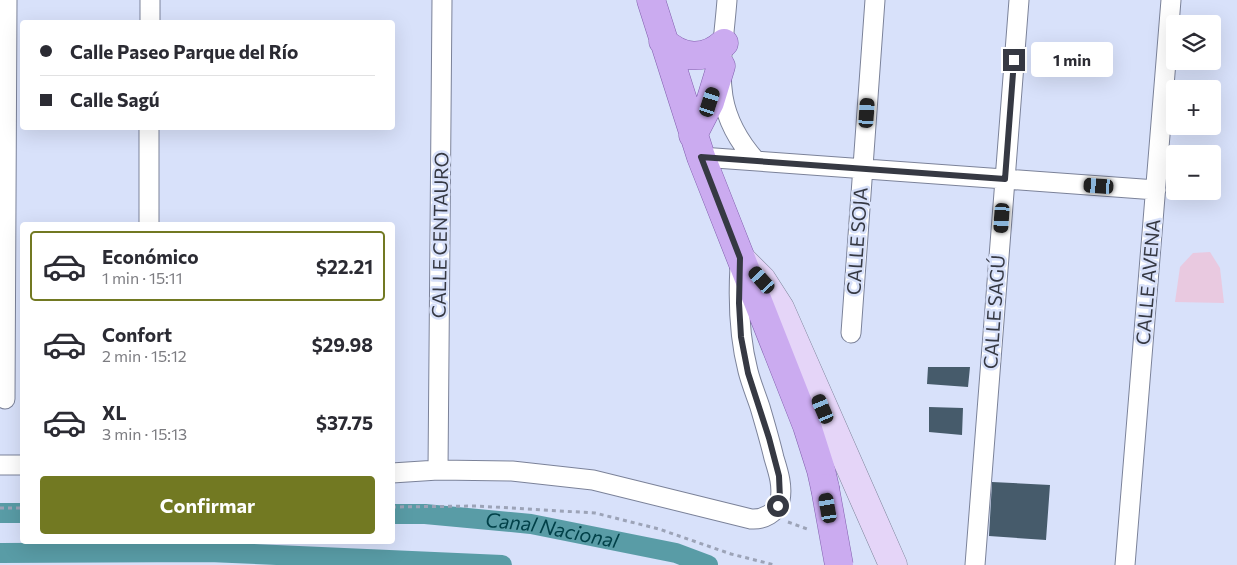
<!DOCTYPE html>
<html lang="es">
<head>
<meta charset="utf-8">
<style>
  :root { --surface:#fff; --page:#f2f2f3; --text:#2b2b33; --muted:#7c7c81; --line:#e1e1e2; --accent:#727922 }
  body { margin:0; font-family:Commissioner,sans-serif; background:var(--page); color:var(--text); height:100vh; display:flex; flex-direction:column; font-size:19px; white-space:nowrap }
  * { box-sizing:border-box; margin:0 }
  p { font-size:16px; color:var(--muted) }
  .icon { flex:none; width:28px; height:28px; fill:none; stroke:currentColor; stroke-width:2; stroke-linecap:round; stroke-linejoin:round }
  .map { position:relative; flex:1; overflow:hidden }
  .side { position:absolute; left:20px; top:222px; width:375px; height:322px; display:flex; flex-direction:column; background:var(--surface); border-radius:5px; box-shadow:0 5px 20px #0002 }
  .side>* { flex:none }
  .guide { position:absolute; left:20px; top:20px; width:375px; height:110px; border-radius:5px; box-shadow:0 5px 20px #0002; display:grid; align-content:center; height:110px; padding:0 20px; background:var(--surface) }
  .tools { position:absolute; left:1166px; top:15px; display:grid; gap:10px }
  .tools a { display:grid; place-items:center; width:55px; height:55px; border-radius:5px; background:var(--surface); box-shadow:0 5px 20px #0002; font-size:25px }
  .end { position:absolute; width:22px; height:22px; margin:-11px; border:6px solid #363943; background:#fff; box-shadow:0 0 0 2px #fff }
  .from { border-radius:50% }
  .bubble { position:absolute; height:35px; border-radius:5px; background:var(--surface); box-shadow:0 5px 20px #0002; font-size:16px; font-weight:700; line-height:35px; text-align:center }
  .car { position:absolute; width:15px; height:30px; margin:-15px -8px; border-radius:6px; box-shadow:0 0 4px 1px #0007; background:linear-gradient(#222 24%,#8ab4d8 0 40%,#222 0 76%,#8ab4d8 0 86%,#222 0) }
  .guide b { display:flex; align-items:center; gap:18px; height:48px; font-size:19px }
  .guide b+b { border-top:1px solid var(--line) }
  .guide i { width:12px; height:12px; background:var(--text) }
  ul { padding:9px 0 0; list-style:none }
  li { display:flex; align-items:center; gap:15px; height:70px; margin:0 10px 8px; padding:0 10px; border:2px solid transparent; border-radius:5px }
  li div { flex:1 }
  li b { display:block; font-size:19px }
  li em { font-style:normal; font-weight:700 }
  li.active { border-color:var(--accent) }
  li>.icon { width:45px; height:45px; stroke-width:1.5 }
  .cta { display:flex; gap:10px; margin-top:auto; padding:10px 20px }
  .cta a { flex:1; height:58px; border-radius:5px; background:var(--accent); color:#fff; font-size:20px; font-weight:700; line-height:58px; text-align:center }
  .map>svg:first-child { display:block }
</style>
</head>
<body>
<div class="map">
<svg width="1237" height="565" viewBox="0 0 1237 565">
  <rect width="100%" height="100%" fill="#d8e1fa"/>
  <!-- green -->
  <path fill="#e9c9e0" d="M1210,252l10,16 4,35 -49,-1 5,-35 13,-14z"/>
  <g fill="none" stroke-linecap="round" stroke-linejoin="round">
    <!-- canal -->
    <g stroke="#599ca6" stroke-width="20">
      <path d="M0,513h22"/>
      <path id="s1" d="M392,514h33l106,10 145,29 32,12"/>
      <path d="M0,553l209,-1 293,13"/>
    </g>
  </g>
  <!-- building -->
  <path fill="#465b6b" d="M928,367h42l-2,20 -41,-3z
    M929,407l34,1 -1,27 -33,-3z
    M992,482l58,3 -4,55 -57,-4z"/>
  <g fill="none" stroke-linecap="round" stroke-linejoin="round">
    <!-- street casing -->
    <g stroke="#7b8299" stroke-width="21">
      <path id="street" d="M727,0c-5,66 -19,107 29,161
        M150,22v-22
        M701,157l455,33
        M149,225v-97
        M851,333l24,-333
        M5,399l2,-399
        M0,465h22
        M438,470l4,-470
        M392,473l46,-3 74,1 81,9 158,39c12,1 26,-6 29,-19 3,-14 -2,-29 -6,-42 -4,-17 -9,-34 -14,-51 -4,-12 -9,-24 -12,-36 -9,-35 -10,-70 -8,-105
        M975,565l44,-565
        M1125,565l46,-565"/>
    </g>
    <!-- secondary casing -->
    <g stroke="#7b8299" stroke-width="29">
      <path id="secondary" d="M743,261l19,19 18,28 113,257"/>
    </g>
    <!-- primary casing -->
    <g stroke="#805fad" stroke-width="29">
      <path id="primary" d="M651,0l50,157 106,269 14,44 4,18
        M663,41c18,18 42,20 61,2
        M693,135l17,-33 11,-36"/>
    </g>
    <!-- path -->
    <path stroke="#9ca3b7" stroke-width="3" stroke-dasharray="4 4" stroke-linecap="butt" d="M392,507l85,-1 118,7 64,16 72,25 44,11
      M0,508h22
      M788,522l22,8"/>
    <!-- street -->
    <use href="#street" stroke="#fff" stroke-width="19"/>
    <!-- secondary -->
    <use href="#secondary" stroke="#e5d5f8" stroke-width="28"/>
    <!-- primary -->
    <use href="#primary" stroke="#cbabf0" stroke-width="28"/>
    <!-- primary-bridge casing -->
    <g stroke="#805fad" stroke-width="29" stroke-linecap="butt">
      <path id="primary-bridge" d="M825,488l14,77"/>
    </g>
    <!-- primary-bridge -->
    <use href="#primary-bridge" stroke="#cbabf0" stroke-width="28"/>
  </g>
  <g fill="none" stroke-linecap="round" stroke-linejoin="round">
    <!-- route -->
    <path stroke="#363943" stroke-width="6" d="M778,506l2,-7 -1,-23 -10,-38 -21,-65 -7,-36 -2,-34 1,-45 -39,-101 304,22 9,-119"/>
  </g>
  <g text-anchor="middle" stroke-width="5" stroke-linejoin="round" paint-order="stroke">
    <!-- street labels -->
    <g font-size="19" fill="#363943" stroke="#d8e1fa">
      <text transform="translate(440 235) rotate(-89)" y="7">CALLE CENTAURO</text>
      <text transform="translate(857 241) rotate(-86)" y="7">CALLE SOJA</text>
      <text transform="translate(1148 282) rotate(-85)" y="7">CALLE AVENA</text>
      <text transform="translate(994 312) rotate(-86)" y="7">CALLE SAGÚ</text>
    </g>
    <!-- water labels -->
    <g font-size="20" font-style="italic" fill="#004048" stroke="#d8e1fa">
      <text dy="7" stroke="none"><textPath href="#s1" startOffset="161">Canal Nacional</textPath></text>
    </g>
  </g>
</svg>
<div class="tools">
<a><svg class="icon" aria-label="layers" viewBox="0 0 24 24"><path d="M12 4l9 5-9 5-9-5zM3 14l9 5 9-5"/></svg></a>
<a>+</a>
<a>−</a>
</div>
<i class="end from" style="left:778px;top:506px"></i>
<i class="end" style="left:1014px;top:60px"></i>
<div class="bubble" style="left:1031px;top:42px;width:82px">1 min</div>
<i class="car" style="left:710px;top:102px;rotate:18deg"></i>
<i class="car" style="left:867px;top:113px;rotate:4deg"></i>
<i class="car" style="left:1099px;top:186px;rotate:274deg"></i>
<i class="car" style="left:1002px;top:218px;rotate:184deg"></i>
<i class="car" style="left:762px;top:280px;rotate:318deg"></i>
<i class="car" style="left:823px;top:409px;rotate:337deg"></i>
<i class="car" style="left:828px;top:508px;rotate:350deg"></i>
<div class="guide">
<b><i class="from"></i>Calle Paseo Parque del Río</b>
<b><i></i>Calle Sagú</b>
</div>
<section class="side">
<ul>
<li class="active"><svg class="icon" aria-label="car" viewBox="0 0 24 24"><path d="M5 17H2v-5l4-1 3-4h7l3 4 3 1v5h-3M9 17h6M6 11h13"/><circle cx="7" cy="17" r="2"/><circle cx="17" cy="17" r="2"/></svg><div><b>Económico</b><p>1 min · 15:11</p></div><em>$22.21</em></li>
<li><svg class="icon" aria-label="car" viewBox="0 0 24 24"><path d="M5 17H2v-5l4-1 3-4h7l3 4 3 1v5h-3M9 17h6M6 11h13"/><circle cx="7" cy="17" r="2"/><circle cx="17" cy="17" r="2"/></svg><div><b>Confort</b><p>2 min · 15:12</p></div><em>$29.98</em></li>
<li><svg class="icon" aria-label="car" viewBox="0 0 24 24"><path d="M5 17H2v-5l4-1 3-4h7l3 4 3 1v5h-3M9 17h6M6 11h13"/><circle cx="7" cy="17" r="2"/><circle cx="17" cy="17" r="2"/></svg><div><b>XL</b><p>3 min · 15:13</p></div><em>$37.75</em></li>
</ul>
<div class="cta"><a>Confirmar</a></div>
</section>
</div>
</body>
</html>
